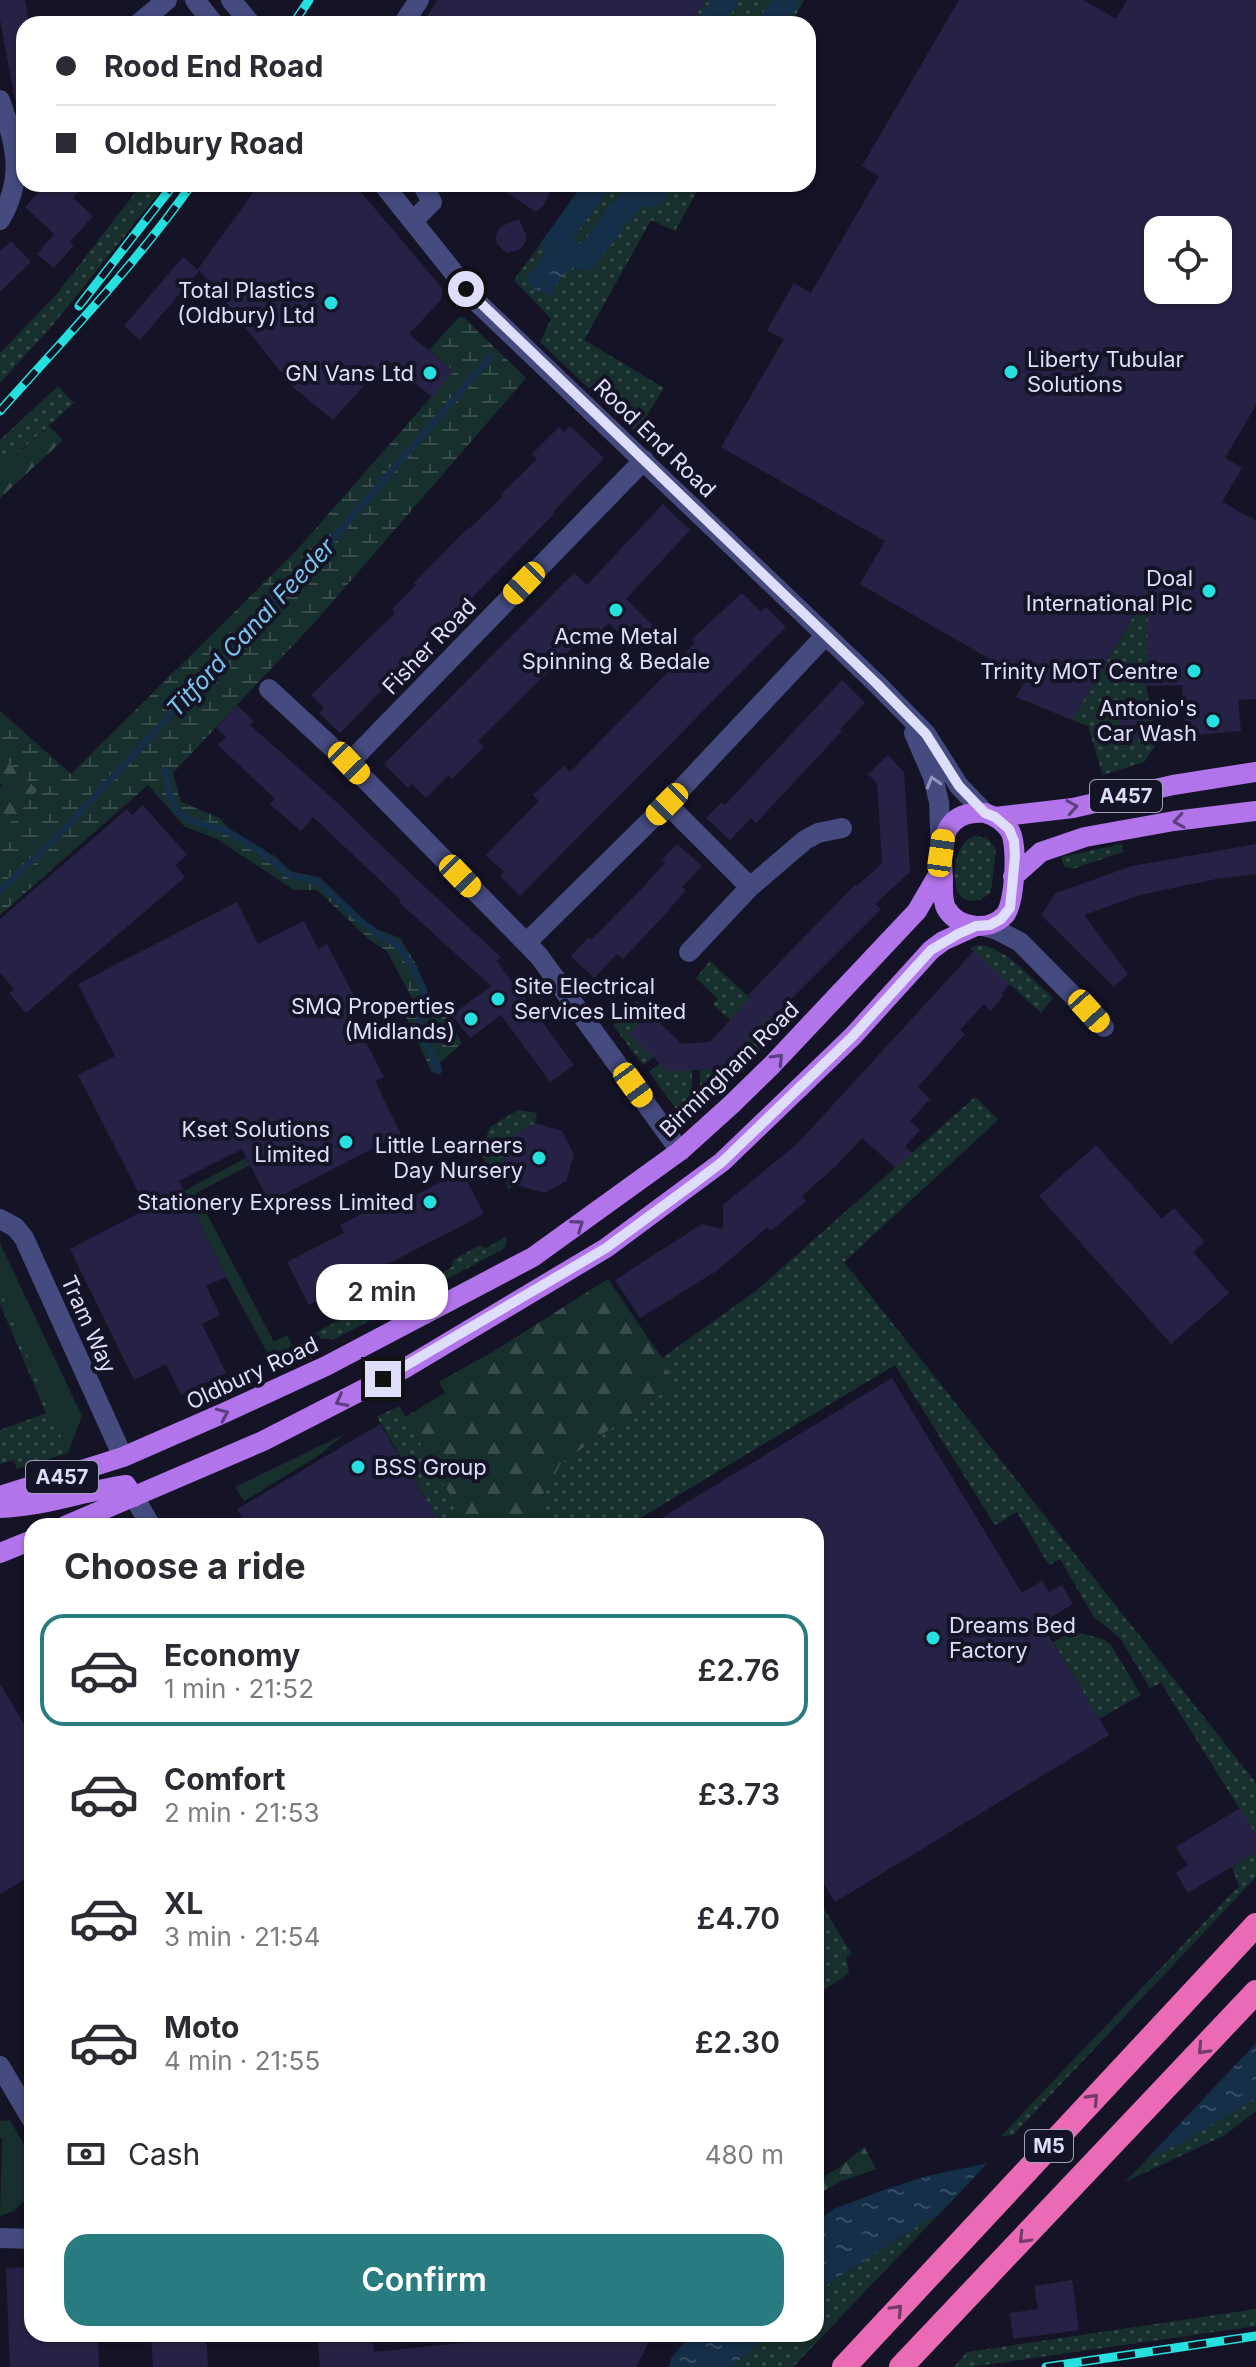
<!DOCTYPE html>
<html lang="en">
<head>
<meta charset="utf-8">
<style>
  :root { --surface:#fff; --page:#f2f2f3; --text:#2b2b33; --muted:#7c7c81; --line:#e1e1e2; --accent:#287c80 }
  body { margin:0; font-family:Inter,sans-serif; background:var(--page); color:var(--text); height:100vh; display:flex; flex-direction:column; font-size:30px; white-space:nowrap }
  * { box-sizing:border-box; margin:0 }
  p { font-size:26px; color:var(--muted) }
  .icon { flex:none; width:44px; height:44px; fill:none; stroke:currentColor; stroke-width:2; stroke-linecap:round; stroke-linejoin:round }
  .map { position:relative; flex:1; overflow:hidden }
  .sheet { position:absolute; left:24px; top:1518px; width:800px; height:824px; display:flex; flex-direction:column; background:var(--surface); border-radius:24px; box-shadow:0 2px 6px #0004 }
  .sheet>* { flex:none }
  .banner { position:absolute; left:16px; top:16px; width:800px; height:176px; border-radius:24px; box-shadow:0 2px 6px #0004; display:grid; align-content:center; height:176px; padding:0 40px; background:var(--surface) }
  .buttons { position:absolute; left:1144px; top:216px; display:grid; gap:16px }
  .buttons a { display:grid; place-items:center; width:88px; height:88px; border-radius:16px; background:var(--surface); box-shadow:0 2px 6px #0004; font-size:40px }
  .end { position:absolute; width:36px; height:36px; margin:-18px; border:10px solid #dedefa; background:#111; box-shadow:0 0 0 4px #111 }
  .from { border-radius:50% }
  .bubble { position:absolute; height:56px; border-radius:24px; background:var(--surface); box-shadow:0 2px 6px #0004; font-size:26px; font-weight:600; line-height:56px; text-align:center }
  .car { position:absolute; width:24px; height:48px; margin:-24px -12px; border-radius:10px; box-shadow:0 0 6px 2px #0007; background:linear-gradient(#f5c518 24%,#345 0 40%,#f5c518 0 76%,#345 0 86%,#f5c518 0) }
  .banner b { display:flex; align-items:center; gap:28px; height:76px; font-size:30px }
  .banner b+b { border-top:2px solid var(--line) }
  .banner i { width:20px; height:20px; background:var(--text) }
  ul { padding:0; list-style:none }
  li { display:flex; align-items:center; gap:24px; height:112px; margin:0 16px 12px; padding:0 24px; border:4px solid transparent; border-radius:24px }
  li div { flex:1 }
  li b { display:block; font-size:30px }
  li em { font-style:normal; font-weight:600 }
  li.on { border-color:var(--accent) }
  li>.icon { width:72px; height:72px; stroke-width:1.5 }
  h2 { padding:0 40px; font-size:36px; line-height:96px }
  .pay { display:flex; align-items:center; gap:20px; height:88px; padding:0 40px; font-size:30px }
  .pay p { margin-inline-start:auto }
  .cta { display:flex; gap:16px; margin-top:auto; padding:16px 40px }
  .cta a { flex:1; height:92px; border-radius:24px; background:var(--accent); color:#fff; font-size:32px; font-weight:600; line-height:92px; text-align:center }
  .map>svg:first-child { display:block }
</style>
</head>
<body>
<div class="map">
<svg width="1256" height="2367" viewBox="0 0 1256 2367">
  <defs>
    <pattern id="grass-dots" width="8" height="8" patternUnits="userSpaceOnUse" patternTransform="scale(2)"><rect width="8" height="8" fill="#18302d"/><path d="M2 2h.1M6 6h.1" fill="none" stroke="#394e4c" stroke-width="1.8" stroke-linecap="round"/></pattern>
    <pattern id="forest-firs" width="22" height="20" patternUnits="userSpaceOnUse" patternTransform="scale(2)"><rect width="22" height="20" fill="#18302d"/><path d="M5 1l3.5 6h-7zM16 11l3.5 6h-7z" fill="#394e4c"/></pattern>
    <pattern id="wetland-marsh" width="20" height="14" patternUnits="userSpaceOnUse" patternTransform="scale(2)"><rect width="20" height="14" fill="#18302d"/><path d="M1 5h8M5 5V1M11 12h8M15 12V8" fill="none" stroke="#394e4c"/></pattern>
    <pattern id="water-ripples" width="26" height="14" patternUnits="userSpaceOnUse" patternTransform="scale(2)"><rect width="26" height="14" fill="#162f48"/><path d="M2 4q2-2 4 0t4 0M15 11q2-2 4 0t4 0" fill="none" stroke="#374d63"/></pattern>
  </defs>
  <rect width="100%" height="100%" fill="#151427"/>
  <!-- grass -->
  <path fill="url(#grass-dots)" d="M706,0h98l-13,24h-101z
    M142,184h24l-114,142 -52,57v-30l56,-58z
    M584,184h117l-26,47 -24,-11 -67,120 80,48 -28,45 -96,-91 11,-23 -37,-39z
    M58,386l16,17 -74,66v-29z
    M1245,515l8,3 -19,35 -39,-22 -48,85 41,24 -40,-4 -2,50 11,57 -13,19 -41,13 -15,-49 -16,-6 119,-201z
    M975,836l12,2 9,11 -5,42c-9,13 -31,14 -35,-4 -4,-17 1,-46 19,-51z
    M1122,844l1,8 -51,17 -8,-3 -3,-9z
    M978,945c29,2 54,35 75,53l-12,15 -71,-65z
    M710,961l71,66 -43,46 -10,-11 30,-34 -20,-17 -8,9 -17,-16 5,-5 -22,-21z
    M637,1001l12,12 5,44 -11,8 -30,-40z
    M660,1063l32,7v38l-16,1 -27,-37z
    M722,1068l9,12 -25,27h-6v-37z
    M975,1097l23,23 -154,142 412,521v52l-95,-152 -11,5 -30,-50 -26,-21 -34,-58 -11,6 -32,-53 -22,13 -100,-160 -268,161h-82l-2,-32 19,-32 111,-76 -11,-28 94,-67z
    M518,1110l19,3 -2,10 -23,13 -8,25 13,24 -8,4 -9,-17 -11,-2 -8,-17 9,-26z
    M507,1236l-2,12 -170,91h-13l-7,-6 40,-21 7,2 29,-15 2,-7 26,-13 7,2 26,-14 1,-7 27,-15 6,3z
    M0,1289l68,164 -51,16 -3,-9 -14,4v-34l46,-17 -46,-109z
    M399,1406l50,87 10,33h-17l-65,-109z
    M1080,1633l23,6 8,6 30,50 -42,24 -46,-77 13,-7z
    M1256,1852v25l-243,258 -12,1 238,-250 -7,-19z
    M816,1896l36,58 -6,3 3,15 -5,5 -28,18z
    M1256,2097v14l-31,24 -100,47 26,-27 29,-11z
    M937,2216l-144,151h-61l35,-33h49v-42l112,-73z
    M1256,2309v17l-285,41h-17l13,-15z"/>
  <!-- forest -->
  <path fill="url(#forest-firs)" d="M49,426l14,14 -63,58v-29z
    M0,755l38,35 -38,45v-48l2,-2 -2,-3z
    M608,1279l54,79 11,28 -111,76 -19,32 2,32h-86l-10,-33 -44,-76 40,-24 -6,-11 55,-31z
    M864,2147l12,22 -34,12 -26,14v-14l21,-12z"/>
  <!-- wetland -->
  <path fill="url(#wetland-marsh)" d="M459,317l5,1 62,60 -212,245 -141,150 8,29 39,16 16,20 39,18 14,15 30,6 52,50 29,11 17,28 14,34 14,12 17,31 -22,20 2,6 -10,4 -28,-61 12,-6 -29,-55 -16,-10 -54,-51h-23l-77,-51 -33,-13 -36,-41 -148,130v-80l38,-45 -38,-35v-44l71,63 225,-223 158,-180 -25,-21z"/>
  <!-- garden -->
  <path fill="#18302d" d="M246,1158l4,7 -54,28 78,149 13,-7 5,10 -19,18 -47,-86 -42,-86z
    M0,1243l82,173 -14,37 -68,-164z
    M345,1434l-27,22 -74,45 -9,-14z
    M10,2120l22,39v33l-18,19 -14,5 2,-78h-2v-17z"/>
  <!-- water -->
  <path fill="url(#water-ripples)" d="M553,246l32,12 -23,18 -12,20 -16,-7 -8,-11z
    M1256,1992v105l-4,4 -72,43 -29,11 -223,64 -112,73v-70l18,-13 44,-17 49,-16 76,-16 115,-39z
    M690,2334h77l-35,33h-63l2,-8z"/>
  <!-- pier -->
  <path fill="#151427" d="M1256,1988v55l-112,119 -42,17 -120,28 -50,15 59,-63 147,-50z"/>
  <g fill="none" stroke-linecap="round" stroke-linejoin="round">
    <!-- stream -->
    <path stroke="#162f48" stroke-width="7" d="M165,770l5,26 7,15 13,9 36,11 34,20 30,24 27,6 47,43 17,13 13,5 13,17 15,27 4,15 -10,29 15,21 7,20
      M0,891l60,-57 267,-288 164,-190"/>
    <!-- canal -->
    <path stroke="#162f48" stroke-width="24" d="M709,24l17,-24
      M770,24l17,-24
      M598,184l-45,62 32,12 23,-28 8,-15c18,-10 8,-21 38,-21l6,-10"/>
  </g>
  <!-- building -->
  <path fill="#262245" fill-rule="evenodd" d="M0,0h25l4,24h-5v76l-9,1 -15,-82z
    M438,0h268l-16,24h-268z
    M959,0h124l33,19 11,-19h129v405l-31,53 17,10 -20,34 34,19v178l-18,1 3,31 -55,5 -4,-51 -36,1 3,-97 -77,131 -56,-23 10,-17 -166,-96 25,-43 -164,-94 63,-108 -17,-9 27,-47 17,10 68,-117 -17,-10zM1158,230h60v60h-60z
    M46,184h39l-12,14 20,18 -23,26 4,3 -20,23 -17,-14 17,-20 -29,-27z
    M259,184h95l88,104 -1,12 -32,34 45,37 -22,26 -45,-37 -54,60 -39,-32 -96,-119z
    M494,184h60l-11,22 -7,6z
    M519,219l7,16v6l-5,8 -14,4 -10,-9 -1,-7 2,-7 4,-4z
    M11,241l20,21 -31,30v-41z
    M183,257l16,14 -59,69 -16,-14z
    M570,426l34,32 -51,54 1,2 -214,219 -21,-20 5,-5 -13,-13 84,-82 -3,-4 24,-24 -2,-2 54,-55 1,1 34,-33 -2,-2 36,-35 -5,-5 27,-27 5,5z
    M663,504l27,26 -64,69 29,29 -20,21 -26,-26 -27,25 -5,-5 -99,98 6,6 -32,32 -4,-3 -22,22 -14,-14 -4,4 -24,-24 190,-191 13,12z
    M742,593l19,19 5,-5 20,20 -266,269 -20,-20 4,-4 -18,-17 53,-54 -6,-6 31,-29 6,6 100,-102 -1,-1 26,-26 -3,-4z
    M842,680l23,23 -25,26 2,2 -86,92 -5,-5 -21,22 -24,-22 16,-16 3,3z
    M237,705l17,16 -4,4 81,72 83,80 87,80 -4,4 77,104 -24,17 -49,-67 -31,23 -18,-23 39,-29 -92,-84 2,-2 -88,-83 -12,14 -31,-27 5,-5 -57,-54 8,-8 -10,-9z
    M1120,710l21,2 -2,27 -21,-2z
    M888,755l16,17 6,100 -35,32 6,5 -109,109 -2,-2 -48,52 -53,4 -40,-38 20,-21 33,31 28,-2 41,-45 -3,-2 107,-110 2,1 25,-23 -5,-80 -9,-9z
    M143,805l44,50 -12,10 10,12 -159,136 -17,-20 5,-4 -14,-16v-54l127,-110 5,6z
    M677,844l25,22 -20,21 4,3 -27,31 -36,38 -6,-5 -23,24 -23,-22 18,-19 2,3 55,-56 19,-21 -3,-3z
    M1256,844v30l-40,5 -76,16 -56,20 44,59 -14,13 -73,-72 15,-22 76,-27z
    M237,902l21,42 46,-23 14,28 9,-5 32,62 -9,5 34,66 -9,4 26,53 -132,68 -27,-53 -63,32 47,96 -20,9 14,29 -18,9 24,49 -45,22 -15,-31 -32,16 -64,-131 77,-40 -69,-134 37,-19 -37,-72z
    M974,951l36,33 -9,10 2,2 -12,15 -7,-7 -24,26 5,4 -47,53 12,12 -20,22 10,9 -15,16 7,7 -16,15 -34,-30 -27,29 -33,29 4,5 -35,30 -4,-4 -49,43 -78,48 -25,-38 87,-56 21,5v-24l76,-63z
    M535,1123l27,8 12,24 -8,26 -22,12 -27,-8 -13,-24 8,-25z
    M1096,1145l66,74 12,-11 31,34 -12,10 36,41 -58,51 -132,-148z
    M462,1171l22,43 -175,91 -22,-43 57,-29 -4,-8 60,-31 4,7z
    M892,1378l130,215 20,-12 7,11 13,-7 11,19 -32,19 68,112 -274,167 -19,-31v-345h-168z
    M380,1424l62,102h-195l-10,-17z
    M0,1684l32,53v138l-32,19z
    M1240,1808l16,27v17l-68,41 -12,-20 12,-8 -12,-18z
    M32,2267v67h66l1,33h-89l-4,-99z
    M1072,2280l7,50 -66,9 -3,-26 28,-4 -4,-23z
    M151,2334h55l2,33h-55z
    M317,2334h55l2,18 171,-18h108l-17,33h-316z"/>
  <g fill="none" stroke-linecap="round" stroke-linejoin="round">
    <!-- minor -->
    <path stroke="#454a7f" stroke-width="20" d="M195,0l19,24
      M231,0l20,24
      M138,24l29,-24
      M403,24l16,-24
      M0,100c16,43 25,78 0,120
      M383,184l95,119 399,381 49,50 33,52 26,27
      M413,221l19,-19 -10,-18
      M269,689l80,74 190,193 141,195
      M914,733l19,44 6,25 2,51
      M349,763l295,-303
      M667,804l83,83
      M983,926l14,4 23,12 84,85
      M526,943l141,-139 158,-168
      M689,952l61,-65 55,-47 13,-7 24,-5
      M0,1219l15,8 9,11 99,219
      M134,1497l17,29
      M0,2066l32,54
      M0,2238l32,1"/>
    <!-- major -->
    <path stroke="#b274eb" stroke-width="20" d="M985,813c10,3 19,9 25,18 8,14 5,72 -5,84 -16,17 -47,14 -59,-7 -4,-8 -3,-21 -3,-30 -3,-33 -2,-68 42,-65z
      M995,817l78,-9 100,-23 83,-13
      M1013,877l28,-25 44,-15 89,-16 82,-10
      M0,1496l123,-39 103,-45 100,-46 207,-109 147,-106 52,-47 40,-39 145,-154 25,-43
      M0,1508c42,-1 84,-17 126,-23l8,12
      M65,1526l198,-85 144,-74 199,-119 116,-86 131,-126 78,-86 12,-9 33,-15
      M0,1553l32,-13"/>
    <!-- highway -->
    <path stroke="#ea6ab5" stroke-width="24" d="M844,2367l412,-442
      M901,2367l355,-375"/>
    <!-- rail casing -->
    <g stroke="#25e0de" stroke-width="9">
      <path id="rail" d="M293,24l16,-24
        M79,306l95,-122
        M0,411c66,-74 135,-146 192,-227
        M1046,2367l210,-31"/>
    </g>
    <!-- rail -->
    <use href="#rail" stroke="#151427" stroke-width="6" stroke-dasharray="18" stroke-linecap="butt"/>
  </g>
  <!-- one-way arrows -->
  <defs><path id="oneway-chevron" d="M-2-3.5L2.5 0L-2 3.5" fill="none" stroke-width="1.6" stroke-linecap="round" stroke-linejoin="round" transform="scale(2)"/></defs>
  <use stroke="#9294bc" href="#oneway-chevron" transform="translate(933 782) rotate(-107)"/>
  <g stroke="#5c3f7f">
    <use href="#oneway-chevron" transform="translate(1072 807) rotate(-9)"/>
    <use href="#oneway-chevron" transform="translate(1179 821) rotate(171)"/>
    <use href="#oneway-chevron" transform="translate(778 1059) rotate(-46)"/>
    <use href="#oneway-chevron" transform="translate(578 1225) rotate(-35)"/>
    <use href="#oneway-chevron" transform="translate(341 1401) rotate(153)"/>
    <use href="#oneway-chevron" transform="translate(223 1414) rotate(-24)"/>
  </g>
  <g stroke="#753b67">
    <use href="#oneway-chevron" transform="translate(1203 2049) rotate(133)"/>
    <use href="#oneway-chevron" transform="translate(1093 2099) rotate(-47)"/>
    <use href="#oneway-chevron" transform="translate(1024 2238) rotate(134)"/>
    <use href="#oneway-chevron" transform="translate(897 2310) rotate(-47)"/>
  </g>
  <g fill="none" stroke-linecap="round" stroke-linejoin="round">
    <!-- route -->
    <path stroke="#dedefa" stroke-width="10" d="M383,1379l223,-131 87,-64 29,-22 131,-126 78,-86 27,-16 18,-8 14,-1 11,-6 9,-11 5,-52 -1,-15 -5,-12 -14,-12 -10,-4 -26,-27 -33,-52 -49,-50 -411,-395"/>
  </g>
  <!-- markers -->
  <g fill="#25e0de" stroke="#151427" stroke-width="3">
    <circle cx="331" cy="303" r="8"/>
    <circle cx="1011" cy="372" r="8"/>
    <circle cx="430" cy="373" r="8"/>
    <circle cx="1209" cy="591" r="8"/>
    <circle cx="616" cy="610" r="8"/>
    <circle cx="1194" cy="671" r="8"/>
    <circle cx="1213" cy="721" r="8"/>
    <circle cx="498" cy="999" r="8"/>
    <circle cx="471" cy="1019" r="8"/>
    <circle cx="346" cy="1142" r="8"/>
    <circle cx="539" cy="1158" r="8"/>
    <circle cx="430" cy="1202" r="8"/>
    <circle cx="358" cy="1467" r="8"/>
    <circle cx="933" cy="1638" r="8"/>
  </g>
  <g text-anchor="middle" stroke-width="8" stroke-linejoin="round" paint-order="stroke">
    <!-- shield labels -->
    <g fill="#151427" stroke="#a2a1bb" stroke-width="2">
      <rect x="1090" y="780" width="72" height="32" rx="6"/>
      <rect x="26" y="1461" width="72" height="32" rx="6"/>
      <rect x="1025" y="2130" width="48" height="32" rx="6"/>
    </g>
    <g font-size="20" font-weight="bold" fill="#dedefa">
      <text x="1126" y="803">A457</text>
      <text x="62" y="1484">A457</text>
      <text x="1049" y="2153">M5</text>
    </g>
    <!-- poi labels -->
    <g font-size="22" fill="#dedefa" stroke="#151427" text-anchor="end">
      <text x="315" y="298">Total Plastics<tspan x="315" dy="25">(Oldbury) Ltd</tspan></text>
      <text x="1027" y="367" text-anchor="start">Liberty Tubular<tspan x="1027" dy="25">Solutions</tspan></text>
      <text x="414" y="381">GN Vans Ltd</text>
      <text x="1193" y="586">Doal<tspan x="1193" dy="25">International Plc</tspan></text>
      <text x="616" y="644" text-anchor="middle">Acme Metal<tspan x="616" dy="25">Spinning &amp; Bedale</tspan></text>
      <text x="1178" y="679">Trinity MOT Centre</text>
      <text x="1197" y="716">Antonio's<tspan x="1197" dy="25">Car Wash</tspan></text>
      <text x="514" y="994" text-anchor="start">Site Electrical<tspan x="514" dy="25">Services Limited</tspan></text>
      <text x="455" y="1014">SMQ Properties<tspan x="455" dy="25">(Midlands)</tspan></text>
      <text x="330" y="1137">Kset Solutions<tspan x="330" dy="25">Limited</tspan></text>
      <text x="523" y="1153">Little Learners<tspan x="523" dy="25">Day Nursery</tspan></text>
      <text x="414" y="1210">Stationery Express Limited</text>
      <text x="374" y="1475" text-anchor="start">BSS Group</text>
      <text x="949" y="1633" text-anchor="start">Dreams Bed<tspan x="949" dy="25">Factory</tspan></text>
    </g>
    <!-- street labels -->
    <g font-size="22" fill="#dedefa" stroke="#151427">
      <text transform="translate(655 438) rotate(44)" y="8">Rood End Road</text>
      <text transform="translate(429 646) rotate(-46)" y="8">Fisher Road</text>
      <text transform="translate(729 1069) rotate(-44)" y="8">Birmingham Road</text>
      <text transform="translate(89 1324) rotate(66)" y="8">Tram Way</text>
      <text transform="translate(252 1373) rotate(-25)" y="8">Oldbury Road</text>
    </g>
    <!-- water labels -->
    <g font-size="24" font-style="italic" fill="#7ac4ec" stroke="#151427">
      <text transform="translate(251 628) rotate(-47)" y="8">Titford Canal Feeder</text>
    </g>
  </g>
</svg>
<div class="buttons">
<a><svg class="icon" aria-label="locate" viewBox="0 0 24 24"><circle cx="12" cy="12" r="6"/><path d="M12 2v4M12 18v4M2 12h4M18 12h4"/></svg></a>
</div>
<i class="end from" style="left:466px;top:289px"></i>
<i class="end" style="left:383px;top:1379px"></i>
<div class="bubble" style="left:316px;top:1264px;width:132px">2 min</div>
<i class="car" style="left:524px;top:583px;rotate:224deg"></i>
<i class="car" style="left:349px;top:763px;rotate:136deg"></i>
<i class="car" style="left:667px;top:804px;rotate:225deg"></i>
<i class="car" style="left:941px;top:853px;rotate:8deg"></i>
<i class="car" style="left:460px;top:876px;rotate:136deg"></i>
<i class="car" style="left:1089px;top:1011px;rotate:138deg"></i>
<i class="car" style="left:633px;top:1085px;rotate:144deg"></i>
<div class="banner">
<b><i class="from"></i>Rood End Road</b>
<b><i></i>Oldbury Road</b>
</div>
<section class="sheet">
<h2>Choose a ride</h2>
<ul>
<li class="on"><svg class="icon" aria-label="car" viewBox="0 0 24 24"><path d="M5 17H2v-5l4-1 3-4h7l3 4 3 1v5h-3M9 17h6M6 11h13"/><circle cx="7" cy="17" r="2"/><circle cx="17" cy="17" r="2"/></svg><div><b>Economy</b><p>1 min · 21:52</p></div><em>£2.76</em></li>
<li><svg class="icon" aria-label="car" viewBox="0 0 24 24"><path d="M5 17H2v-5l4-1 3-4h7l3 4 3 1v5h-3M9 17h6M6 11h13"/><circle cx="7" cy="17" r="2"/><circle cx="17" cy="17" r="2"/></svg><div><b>Comfort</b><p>2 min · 21:53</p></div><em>£3.73</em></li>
<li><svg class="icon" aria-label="car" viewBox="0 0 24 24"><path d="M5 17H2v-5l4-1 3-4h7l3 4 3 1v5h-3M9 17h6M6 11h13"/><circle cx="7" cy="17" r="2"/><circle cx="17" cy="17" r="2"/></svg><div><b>XL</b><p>3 min · 21:54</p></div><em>£4.70</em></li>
<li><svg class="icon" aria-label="car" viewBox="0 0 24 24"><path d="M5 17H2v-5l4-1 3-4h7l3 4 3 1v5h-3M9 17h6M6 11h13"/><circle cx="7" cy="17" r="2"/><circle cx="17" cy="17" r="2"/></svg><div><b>Moto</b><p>4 min · 21:55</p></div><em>£2.30</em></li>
</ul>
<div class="pay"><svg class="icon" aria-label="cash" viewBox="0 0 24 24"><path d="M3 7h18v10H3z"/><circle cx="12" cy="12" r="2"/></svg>Cash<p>480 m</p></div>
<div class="cta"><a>Confirm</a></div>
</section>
</div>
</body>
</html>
